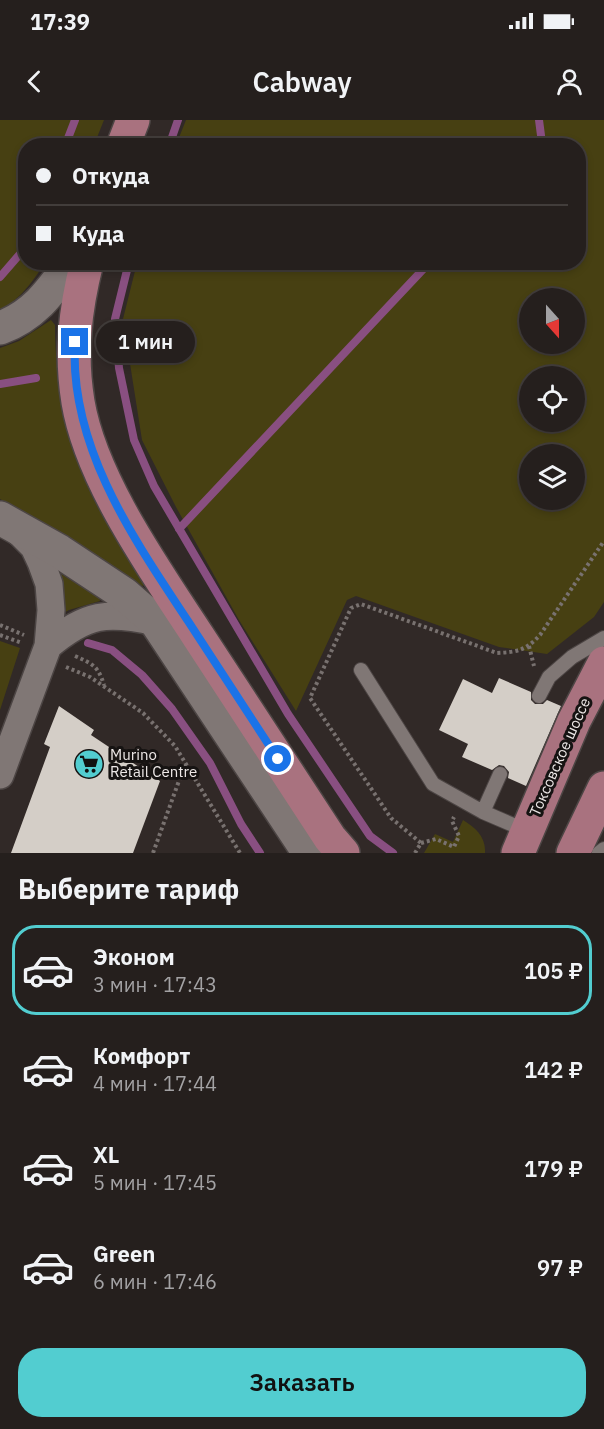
<!DOCTYPE html>
<html lang="ru">
<head>
<meta charset="utf-8">
<style>
  :root { --surface:#251f1d; --page:#312c2a; --text:#f1f3f6; --muted:#a3a2a4; --line:#423d3b; --accent:#52cdd0 }
  body { margin:0; font-family:"IBM Plex Sans",sans-serif; background:var(--page); color:var(--text); height:100vh; display:flex; flex-direction:column; font-size:22px; white-space:nowrap }
  * { box-sizing:border-box; margin:0 }
  p { font-size:20px; color:var(--muted) }
  .icon { flex:none; width:33px; height:33px; fill:none; stroke:currentColor; stroke-width:2; stroke-linecap:round; stroke-linejoin:round }
  .map { position:relative; height:733px; overflow:hidden }
  .side { display:flex; flex-direction:column; background:var(--surface); flex:1 }
  .side>* { flex:none }
  .top-card { position:absolute; left:18px; top:18px; width:568px; height:132px; border-radius:24px; box-shadow:0 3px 9px #0003,0 0 0 2px var(--line); display:grid; align-content:center; height:132px; padding:0 18px; background:var(--surface) }
  .needle { width:39px; rotate:159deg }
  .tools { position:absolute; left:519px; top:168px; display:grid; gap:12px }
  .tools a { display:grid; place-items:center; width:66px; height:66px; border-radius:50%; background:var(--surface); box-shadow:0 3px 9px #0003,0 0 0 2px var(--line); font-size:30px }
  .end { position:absolute; width:27px; height:27px; margin:-14px; border:8px solid #1a73e8; background:#fff; box-shadow:0 0 0 3px #fff }
  .from { border-radius:50% }
  .bubble { position:absolute; height:42px; border-radius:21px; background:var(--surface); box-shadow:0 3px 9px #0003,0 0 0 2px var(--line); font-size:20px; font-weight:600; line-height:42px; text-align:center }
  .top-card b { display:flex; align-items:center; gap:21px; height:57px; font-size:22px }
  .top-card b+b { border-top:2px solid var(--line) }
  .top-card i { width:15px; height:15px; background:var(--text) }
  ul { padding:0; list-style:none }
  li { display:flex; align-items:center; gap:18px; height:90px; margin:0 12px 9px; padding:0 6px; border:3px solid transparent; border-radius:24px }
  li div { flex:1 }
  li b { display:block; font-size:22px }
  li em { font-style:normal; font-weight:600 }
  li.on { border-color:var(--accent) }
  li>.icon { width:54px; height:54px; stroke-width:1.5 }
  h2 { padding:0 18px; font-size:27px; line-height:72px }
  .primary-button { display:flex; gap:12px; margin-top:auto; padding:12px 18px }
  .primary-button a { flex:1; height:69px; border-radius:24px; background:var(--accent); color:#111; font-size:24px; font-weight:600; line-height:69px; text-align:center }
  .status { display:flex; justify-content:space-between; align-items:center; height:42px; padding:0 30px; background:var(--surface); direction:ltr }
  .status svg { height:16px; fill:currentColor }
  header { display:flex; justify-content:space-between; align-items:center; height:78px; padding:0 18px; background:var(--surface); font-size:27px; font-weight:600 }
  .map>svg:first-child { display:block }
</style>
</head>
<body>
<div class="status"><b>17:39</b><svg viewBox="0 0 49 12"><path d="M0 12V9h3v3zM5 12V6h3v6zM10 12V3h3v9zM15 12V0h3v12zM26 1h20v11H26zM47 4h2v5h-2z"/></svg></div>
<header><svg class="icon" aria-label="back" viewBox="0 0 24 24"><path d="M15 5l-7 7 7 7"/></svg>Cabway<svg class="icon" aria-label="person" viewBox="0 0 24 24"><circle cx="12" cy="8" r="4"/><path d="M4 21q1-7 8-7t8 7"/></svg></header>
<div class="map">
<svg width="604" height="733" viewBox="0 0 604 733">
  <rect width="100%" height="100%" fill="#312927"/>
  <!-- green -->
  <path fill="#474012" fill-rule="evenodd" d="M0,0h104l-10,25 -68,1v116l18,1c-9,17 -26,38 -44,47z
    M186,0h418v482l-10,15 -47,37 -48,-7 -143,-51 -9,4 -51,111 -57,-91 -63,-113 -34,-67 -19,-121 14,-56 442,-1v-116l-403,-1zM530,178h44v46h-44zM574,256v46h-44v-46zM574,334v46h-44v-46z
    M51,200l4,5c0,61 12,118 38,173 14,29 35,56 52,82v5l-3,1 -73,-48 -69,-39v-151l19,-7z
    M56,451l43,26 1,4 -31,9 -9,5z
    M0,521l20,7 -20,62z
    M463,700c13,8 23,17 22,33h-61l11,-19 18,8z"/>
  <g fill="none" stroke-linecap="round" stroke-linejoin="round">
    <!-- stream -->
    <path stroke="#894f81" stroke-width="8" d="M539,0l3,23 -2,3
      M65,26l10,-26
      M169,26l9,-26
      M129,142l-14,57 4,49 15,72 20,46 134,228 82,122 23,17
      M0,157l26,-30
      M0,264l36,-6
      M179,409l251,-267
      M88,523l24,7 30,25 30,34 38,54 31,61 19,29"/>
  </g>
  <!-- building -->
  <path fill="#d4cec7" d="M499,558l32,14v8l4,4h8l4,-4 14,6 -35,80 -18,-8 1,-6 -5,-6 -5,-1 -7,5 -30,-13 6,-13 -29,-14 24,-51 29,14z
    M59,586l35,24 -3,5 69,46 -27,72h-122l39,-106 -6,-3z"/>
  <g fill="none" stroke-linecap="round" stroke-linejoin="round">
    <!-- service casing -->
    <g stroke="#4c4544" stroke-width="16">
      <path id="service" d="M361,550l72,114 50,28 44,19
        M539,576l10,-19 23,-20 32,-19
        M483,692l17,-38
        M599,733l5,-4"/>
    </g>
    <!-- minor casing -->
    <g stroke="#4c4544" stroke-width="30">
      <path id="minor" d="M48,526c39,-33 59,-35 108,-24
        M0,655l48,-129 3,-36 -2,-26 -8,-22 -7,-15 -16,-16"/>
    </g>
    <!-- secondary casing -->
    <g stroke="#4c4544" stroke-width="36">
      <path id="secondary" d="M0,208c35,-13 51,-37 72,-66
        M0,398l59,33 65,43 32,28 153,231"/>
    </g>
    <!-- primary casing -->
    <g stroke="#4c4544" stroke-width="36">
      <path id="primary" d="M123,26l10,-26
        M87,142c-12,48 -17,91 -9,140 13,78 77,168 120,234 44,68 88,135 132,202l13,15
        M518,733l56,-132 30,-58
        M573,733l31,-65"/>
    </g>
    <!-- path -->
    <path stroke="#78716f" stroke-width="4" stroke-dasharray="3 3" stroke-linecap="butt" d="M0,505l24,10
      M0,515l22,8
      M529,526l5,20
      M75,536c18,8 23,10 29,29
      M66,547l24,10 53,36 32,33 65,107
      M421,723l15,-4 18,8 5,-11 -7,-15 2,-4
      M153,733l32,-89
      M415,733l6,-10 -30,-25 -81,-120 41,-90 10,-4 136,49c21,-1 29,-3 43,-18l64,-94"/>
    <!-- service -->
    <use href="#service" stroke="#807775" stroke-width="14"/>
    <!-- minor -->
    <use href="#minor" stroke="#807775" stroke-width="27"/>
    <!-- secondary -->
    <use href="#secondary" stroke="#807775" stroke-width="33"/>
    <!-- primary -->
    <use href="#primary" stroke="#a9727f" stroke-width="33"/>
  </g>
  <g fill="none" stroke-linecap="round" stroke-linejoin="round">
    <!-- route -->
    <path stroke="#1a73e8" stroke-width="8" d="M75,222c-6,104 58,196 113,279 30,46 60,92 90,138"/>
  </g>
  <!-- icons -->
  <defs>
    <g id="supermarket-disc" transform="scale(1.5)"><circle r="9.5" fill="#52cdd0" stroke="#161312"/><path d="M-6-5.5h2.5l.6 2H6L4.5 2H-2.5L-4.4-4H-6ZM-1.5 3.2a1.3 1.3 0 1 0 .1 0ZM3 3.2a1.3 1.3 0 1 0 .1 0Z" fill="#111"/></g>
  </defs>
  <g fill-rule="evenodd">
    <use href="#supermarket-disc" x="89" y="644"/>
  </g>
  <g text-anchor="middle" stroke-width="6" stroke-linejoin="round" paint-order="stroke">
    <!-- poi labels -->
    <g font-size="15" fill="#ede8e7" stroke="#161312" text-anchor="start">
      <text x="110" y="640">Murino<tspan x="110" dy="17">Retail Centre</tspan></text>
    </g>
    <!-- street labels -->
    <g font-size="15" fill="#ede8e7" stroke="#161312">
      <text transform="translate(560 637) rotate(-66)" y="5">Токсовское шоссе</text>
    </g>
  </g>
</svg>
<div class="tools">
<a><svg class="needle" viewBox="-14 -14 28 28"><path d="M0-13l5 13h-10z" fill="#e53935"/><path d="M0 13l5-13h-10z" fill="#a3a2a4"/></svg></a>
<a><svg class="icon" aria-label="locate" viewBox="0 0 24 24"><circle cx="12" cy="12" r="6"/><path d="M12 2v4M12 18v4M2 12h4M18 12h4"/></svg></a>
<a><svg class="icon" aria-label="layers" viewBox="0 0 24 24"><path d="M12 4l9 5-9 5-9-5zM3 14l9 5 9-5"/></svg></a>
</div>
<i class="end from" style="left:278px;top:639px"></i>
<i class="end" style="left:75px;top:222px"></i>
<div class="bubble" style="left:96px;top:201px;width:99px">1 мин</div>
<div class="top-card">
<b><i class="from"></i>Откуда</b>
<b><i></i>Куда</b>
</div>
</div>
<section class="side">
<h2>Выберите тариф</h2>
<ul>
<li class="on"><svg class="icon" aria-label="car" viewBox="0 0 24 24"><path d="M5 17H2v-5l4-1 3-4h7l3 4 3 1v5h-3M9 17h6M6 11h13"/><circle cx="7" cy="17" r="2"/><circle cx="17" cy="17" r="2"/></svg><div><b>Эконом</b><p>3 мин · 17:43</p></div><em>105 ₽</em></li>
<li><svg class="icon" aria-label="car" viewBox="0 0 24 24"><path d="M5 17H2v-5l4-1 3-4h7l3 4 3 1v5h-3M9 17h6M6 11h13"/><circle cx="7" cy="17" r="2"/><circle cx="17" cy="17" r="2"/></svg><div><b>Комфорт</b><p>4 мин · 17:44</p></div><em>142 ₽</em></li>
<li><svg class="icon" aria-label="car" viewBox="0 0 24 24"><path d="M5 17H2v-5l4-1 3-4h7l3 4 3 1v5h-3M9 17h6M6 11h13"/><circle cx="7" cy="17" r="2"/><circle cx="17" cy="17" r="2"/></svg><div><b>XL</b><p>5 мин · 17:45</p></div><em>179 ₽</em></li>
<li><svg class="icon" aria-label="car" viewBox="0 0 24 24"><path d="M5 17H2v-5l4-1 3-4h7l3 4 3 1v5h-3M9 17h6M6 11h13"/><circle cx="7" cy="17" r="2"/><circle cx="17" cy="17" r="2"/></svg><div><b>Green</b><p>6 мин · 17:46</p></div><em>97 ₽</em></li>
</ul>
<div class="primary-button"><a>Заказать</a></div>
</section>
</body>
</html>
